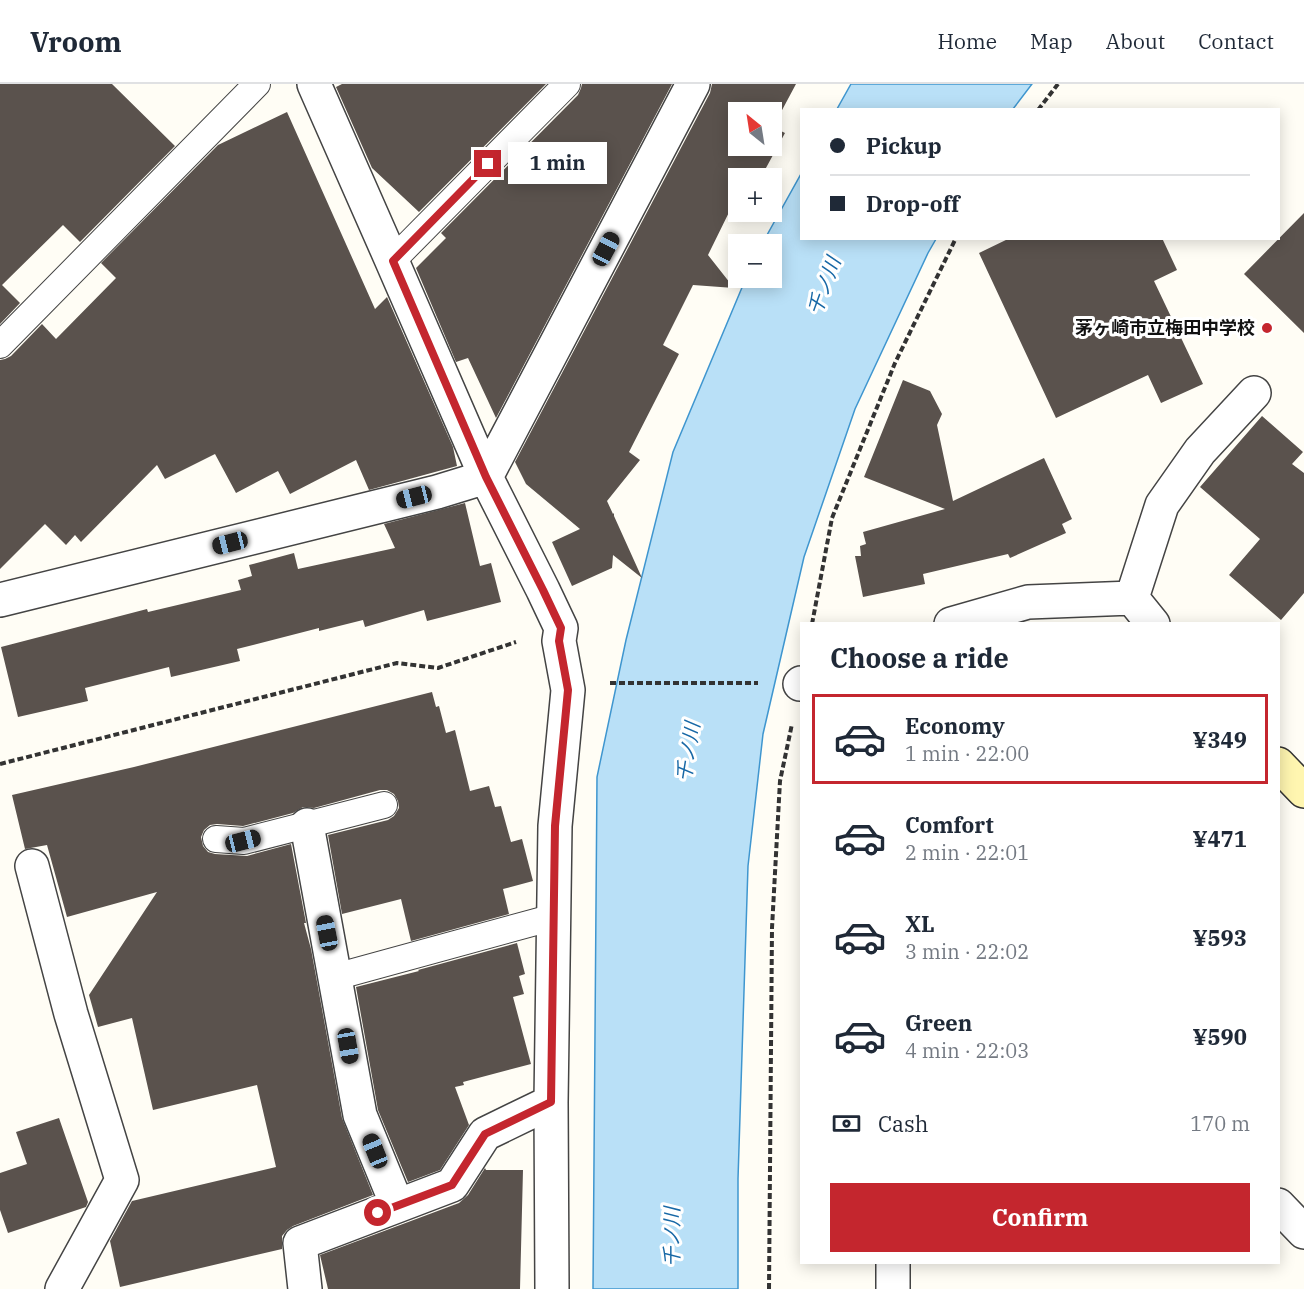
<!DOCTYPE html>
<html lang="en">
<head>
<meta charset="utf-8">
<style>
  :root { --surface:#fff; --page:#f6f6f7; --text:#1f2937; --muted:#747a83; --line:#e0e1e3; --accent:#c4262e }
  body { margin:0; font-family:"IBM Plex Serif","Noto Sans JP",serif; background:var(--page); color:var(--text); height:100vh; display:flex; flex-direction:column; font-size:22px; white-space:nowrap }
  * { box-sizing:border-box; margin:0 }
  p { font-size:20px; color:var(--muted) }
  .icon { flex:none; width:33px; height:33px; fill:none; stroke:currentColor; stroke-width:2; stroke-linecap:round; stroke-linejoin:round }
  .map { position:relative; flex:1; overflow:hidden }
  .panel { position:absolute; left:800px; top:538px; width:480px; height:642px; display:flex; flex-direction:column; background:var(--surface); border-radius:0px; box-shadow:0 3px 15px #0003 }
  .panel>* { flex:none }
  .top-card { position:absolute; left:800px; top:24px; width:480px; height:132px; border-radius:0px; box-shadow:0 3px 15px #0003; display:grid; align-content:center; height:132px; padding:0 30px; background:var(--surface) }
  .needle { width:39px; rotate:330deg }
  .fabs { position:absolute; left:728px; top:18px; display:grid; gap:12px }
  .fabs a { display:grid; place-items:center; width:54px; height:54px; border-radius:0px; background:var(--surface); box-shadow:0 3px 15px #0003; font-size:30px }
  .end { position:absolute; width:27px; height:27px; margin:-14px; border:8px solid #c4262e; background:#fff; box-shadow:0 0 0 3px #fff }
  .from { border-radius:50% }
  .bubble { position:absolute; height:42px; border-radius:0px; background:var(--surface); box-shadow:0 3px 15px #0003; font-size:20px; font-weight:800; line-height:42px; text-align:center }
  .car { position:absolute; width:18px; height:36px; margin:-18px -9px; border-radius:8px; box-shadow:0 0 4px 2px #0007; background:linear-gradient(#222 24%,#8ab4d8 0 40%,#222 0 76%,#8ab4d8 0 86%,#222 0) }
  .top-card b { display:flex; align-items:center; gap:21px; height:57px; font-size:22px }
  .top-card b+b { border-top:2px solid var(--line) }
  .top-card i { width:15px; height:15px; background:var(--text) }
  ul { padding:0; list-style:none }
  li { display:flex; align-items:center; gap:18px; height:90px; margin:0 12px 9px; padding:0 18px; border:3px solid transparent; border-radius:0px }
  li div { flex:1 }
  li b { display:block; font-size:22px }
  li em { font-style:normal; font-weight:800 }
  li.active { border-color:var(--accent) }
  li>.icon { width:54px; height:54px; stroke-width:1.5 }
  h2 { padding:0 30px; font-size:27px; line-height:72px }
  .pay { display:flex; align-items:center; gap:15px; height:66px; padding:0 30px; font-size:22px }
  .pay p { margin-inline-start:auto }
  .primary-button { display:flex; gap:12px; margin-top:auto; padding:12px 30px }
  .primary-button a { flex:1; height:69px; border-radius:0px; background:var(--accent); color:#fff; font-size:24px; font-weight:800; line-height:69px; text-align:center }
  header { display:flex; align-items:center; gap:36px; box-sizing:border-box; height:84px; padding:0 30px; background:var(--surface); border-bottom:2px solid var(--line) }
  header strong { font-size:28px }
  nav { display:flex; gap:33px; margin-inline-start:auto; font-size:21px }
  .map>svg:first-child { display:block }
</style>
</head>
<body>
<header>
<strong>Vroom</strong>
<nav><a>Home</a><a>Map</a><a>About</a><a>Contact</a></nav>
</header>
<div class="map">
<svg width="1304" height="1205" viewBox="0 0 1304 1205">
  <rect width="100%" height="100%" fill="#fffdf5"/>
  <!-- water -->
  <path fill="#b9e0f7" stroke="#3f96cf" stroke-width="1.5" d="M851,0h181l-19,25h-176z
    M801,90v64l135,1 -8,14 -73,156 -51,148 -41,177 -15,132 -10,313v110h-145l4,-512 29,-137 47,-188 73,-174h25v-34h-9z"/>
  <!-- building -->
  <path fill="#5a524d" fill-rule="evenodd" d="M0,0h112l63,62 -95,96 -17,-17 -61,60 18,18 -20,21z
    M342,0h204l-127,128 -47,-44 -36,-81z
    M582,0h90l-176,334 -28,-60 -12,4 -40,-94 30,-30 -5,-5 137,-138 3,-7z
    M712,0h84l-23,43 12,6 -24,44 -12,-6 -3,7h-8v16l-30,61 26,33 -41,-3 -30,60 16,9 -50,98 11,8 -33,41 6,13 1,-1v3l28,62 -29,-23 -1,13 -40,18 -20,-44 28,-13 -54,-45 -11,-22 195,-369zM738,28h33v34h-33z
    M287,28l88,197 12,-12 66,150 4,19 -88,24 -13,-30 -66,34 -12,-23 -42,22 -21,-39 -50,25 -8,-14 -76,77 -6,-7 -9,10 -21,-21 -45,45v-209l5,-1 6,-3 31,-32 14,15 60,-61 -15,-15 117,-118z
    M1304,129v120l-60,-59z
    M1010,154h152l15,32 -23,11 49,103 -42,19 -13,-28 -92,43 -77,-165z
    M903,296l27,11 12,23 -5,11 16,76 91,-43 28,61 -10,5 4,9 -56,25 -2,-4 -85,20 2,10 -62,13 -8,-41h6l-1,-10 6,-2 -3,-12 82,-23 -81,-32z
    M1262,332l41,36 -11,12 12,9v120l-23,27 -52,-45 31,-36 -60,-52z
    M465,419l15,63 11,-3 10,39 -74,19 -3,-11 -59,17 -2,-7 -44,11v-3l-82,21 3,12 -69,16 -2,-10 -84,21 3,13 -70,16 -17,-70 146,-38 1,3 93,-22 -3,-10 14,-4 -3,-11 45,-12 4,16 97,-21 -11,-24z
    M432,608l4,15 3,-1 7,27 9,-3 15,61 19,-5 6,21 6,-1 10,36 11,-3 11,42 -30,8 6,25 -98,27 -10,-42 -59,15 -14,-79 60,-15 6,-4 5,-8 -1,-7 -4,-7 -7,-4h-7l-66,18 -11,-1 -10,6 -50,13 -26,-2 -7,1 -6,5 -3,7 2,9 5,6 7,2 32,2 44,-12 15,79h-2l7,26 31,169 31,77 -80,31 -6,4 -5,6v13l-162,38 -10,-46 22,-40 144,-34 -19,-82 -104,25 -21,-92 -34,9 -9,-32 68,-103 -90,25 -20,-72 -22,4 -13,-54 122,-28z
    M517,859l8,31 -6,2 5,18 -11,3 18,67 -68,18 1,3 -9,2 14,38 -29,45 -32,12 -30,-72 -22,-123 63,-16 -1,-1z
    M59,1034l29,84 -2,5 -78,26 -8,-23v-37l27,-9 -11,-32z
    M485,1084l1,2h37l-3,119h-192l-8,-34 139,-52 9,-8z"/>
  <g fill="none" stroke-linecap="round" stroke-linejoin="round">
    <!-- lane casing -->
    <g stroke="#444" stroke-width="28">
      <path id="lane" d="M392,177l175,-177
        M0,261l257,-261
        M216,755l28,2 140,-36
        M335,893l219,-60"/>
    </g>
    <!-- street casing -->
    <g stroke="#444" stroke-width="36">
      <path id="street" d="M314,0l78,177 94,216 57,113 18,38 -2,13 9,49 -13,136 -4,276 1,187
        M1132,514l30,-93 38,-54 54,-58
        M0,516l437,-108 49,-15 207,-393
        M951,540l77,-22 104,-4 21,26
        M800,600l1,-1
        M307,741l53,290 37,90
        M32,782l39,148 51,166 -60,109
        M1278,1121l26,27
        M305,1205l-5,-46 152,-58 33,-51 66,-32
        M893,1205v-26"/>
    </g>
    <!-- secondary casing -->
    <g stroke="#333" stroke-width="36">
      <path id="secondary" d="M1278,680l26,27"/>
    </g>
    <!-- path -->
    <path stroke="#333" stroke-width="4" stroke-dasharray="6 3" stroke-linecap="butt" d="M1038,26l20,-26
      M812,540l20,-106 63,-155 61,-125
      M610,599h148
      M0,680l397,-101 41,5 78,-26
      M769,1205l3,-361 8,-147 12,-57"/>
    <!-- lane -->
    <use href="#lane" stroke="#fff" stroke-width="26"/>
    <!-- street -->
    <use href="#street" stroke="#fff" stroke-width="33"/>
    <!-- secondary -->
    <use href="#secondary" stroke="#fff6b0" stroke-width="33"/>
  </g>
  <g fill="none" stroke-linecap="round" stroke-linejoin="round">
    <!-- route -->
    <path stroke="#c4262e" stroke-width="8" d="M378,1129l74,-28 33,-51 66,-32 4,-276 13,-136 -9,-49 2,-13 -18,-38 -57,-113 -93,-216 95,-97"/>
  </g>
  <!-- markers -->
  <circle fill="#c4262e" stroke="#fff" stroke-width="2" cx="1267" cy="244" r="6"/>
  <g text-anchor="middle" stroke-width="6" stroke-linejoin="round" paint-order="stroke">
    <!-- poi labels -->
    <g font-size="18" font-weight="bold" fill="#111" stroke="#fff" text-anchor="end">
      <text x="1255" y="250">茅ヶ崎市立梅田中学校</text>
    </g>
    <!-- water labels -->
    <g font-size="20" font-style="italic" fill="#1768a6" stroke="#fff">
      <text transform="translate(824 202) rotate(-70)" y="7">千ノ川</text>
      <text transform="translate(688 668) rotate(-81)" y="7">千ノ川</text>
      <text transform="translate(672 1153) rotate(-90)" y="7">千ノ川</text>
    </g>
  </g>
</svg>
<div class="fabs">
<a><svg class="needle" viewBox="-14 -14 28 28"><path d="M0-13l5 13h-10z" fill="#e53935"/><path d="M0 13l5-13h-10z" fill="#747a83"/></svg></a>
<a>+</a>
<a>−</a>
</div>
<i class="end from" style="left:378px;top:1129px"></i>
<i class="end" style="left:488px;top:80px"></i>
<div class="bubble" style="left:508px;top:58px;width:99px">1 min</div>
<i class="car" style="left:606px;top:165px;rotate:28deg"></i>
<i class="car" style="left:414px;top:413px;rotate:256deg"></i>
<i class="car" style="left:230px;top:459px;rotate:256deg"></i>
<i class="car" style="left:243px;top:757px;rotate:76deg"></i>
<i class="car" style="left:327px;top:849px;rotate:349deg"></i>
<i class="car" style="left:348px;top:962px;rotate:170deg"></i>
<i class="car" style="left:375px;top:1067px;rotate:338deg"></i>
<div class="top-card">
<b><i class="from"></i>Pickup</b>
<b><i></i>Drop-off</b>
</div>
<section class="panel">
<h2>Choose a ride</h2>
<ul>
<li class="active"><svg class="icon" aria-label="car" viewBox="0 0 24 24"><path d="M5 17H2v-5l4-1 3-4h7l3 4 3 1v5h-3M9 17h6M6 11h13"/><circle cx="7" cy="17" r="2"/><circle cx="17" cy="17" r="2"/></svg><div><b>Economy</b><p>1 min · 22:00</p></div><em>¥349</em></li>
<li><svg class="icon" aria-label="car" viewBox="0 0 24 24"><path d="M5 17H2v-5l4-1 3-4h7l3 4 3 1v5h-3M9 17h6M6 11h13"/><circle cx="7" cy="17" r="2"/><circle cx="17" cy="17" r="2"/></svg><div><b>Comfort</b><p>2 min · 22:01</p></div><em>¥471</em></li>
<li><svg class="icon" aria-label="car" viewBox="0 0 24 24"><path d="M5 17H2v-5l4-1 3-4h7l3 4 3 1v5h-3M9 17h6M6 11h13"/><circle cx="7" cy="17" r="2"/><circle cx="17" cy="17" r="2"/></svg><div><b>XL</b><p>3 min · 22:02</p></div><em>¥593</em></li>
<li><svg class="icon" aria-label="car" viewBox="0 0 24 24"><path d="M5 17H2v-5l4-1 3-4h7l3 4 3 1v5h-3M9 17h6M6 11h13"/><circle cx="7" cy="17" r="2"/><circle cx="17" cy="17" r="2"/></svg><div><b>Green</b><p>4 min · 22:03</p></div><em>¥590</em></li>
</ul>
<div class="pay"><svg class="icon" aria-label="cash" viewBox="0 0 24 24"><path d="M3 7h18v10H3z"/><circle cx="12" cy="12" r="2"/></svg>Cash<p>170 m</p></div>
<div class="primary-button"><a>Confirm</a></div>
</section>
</div>
</body>
</html>
